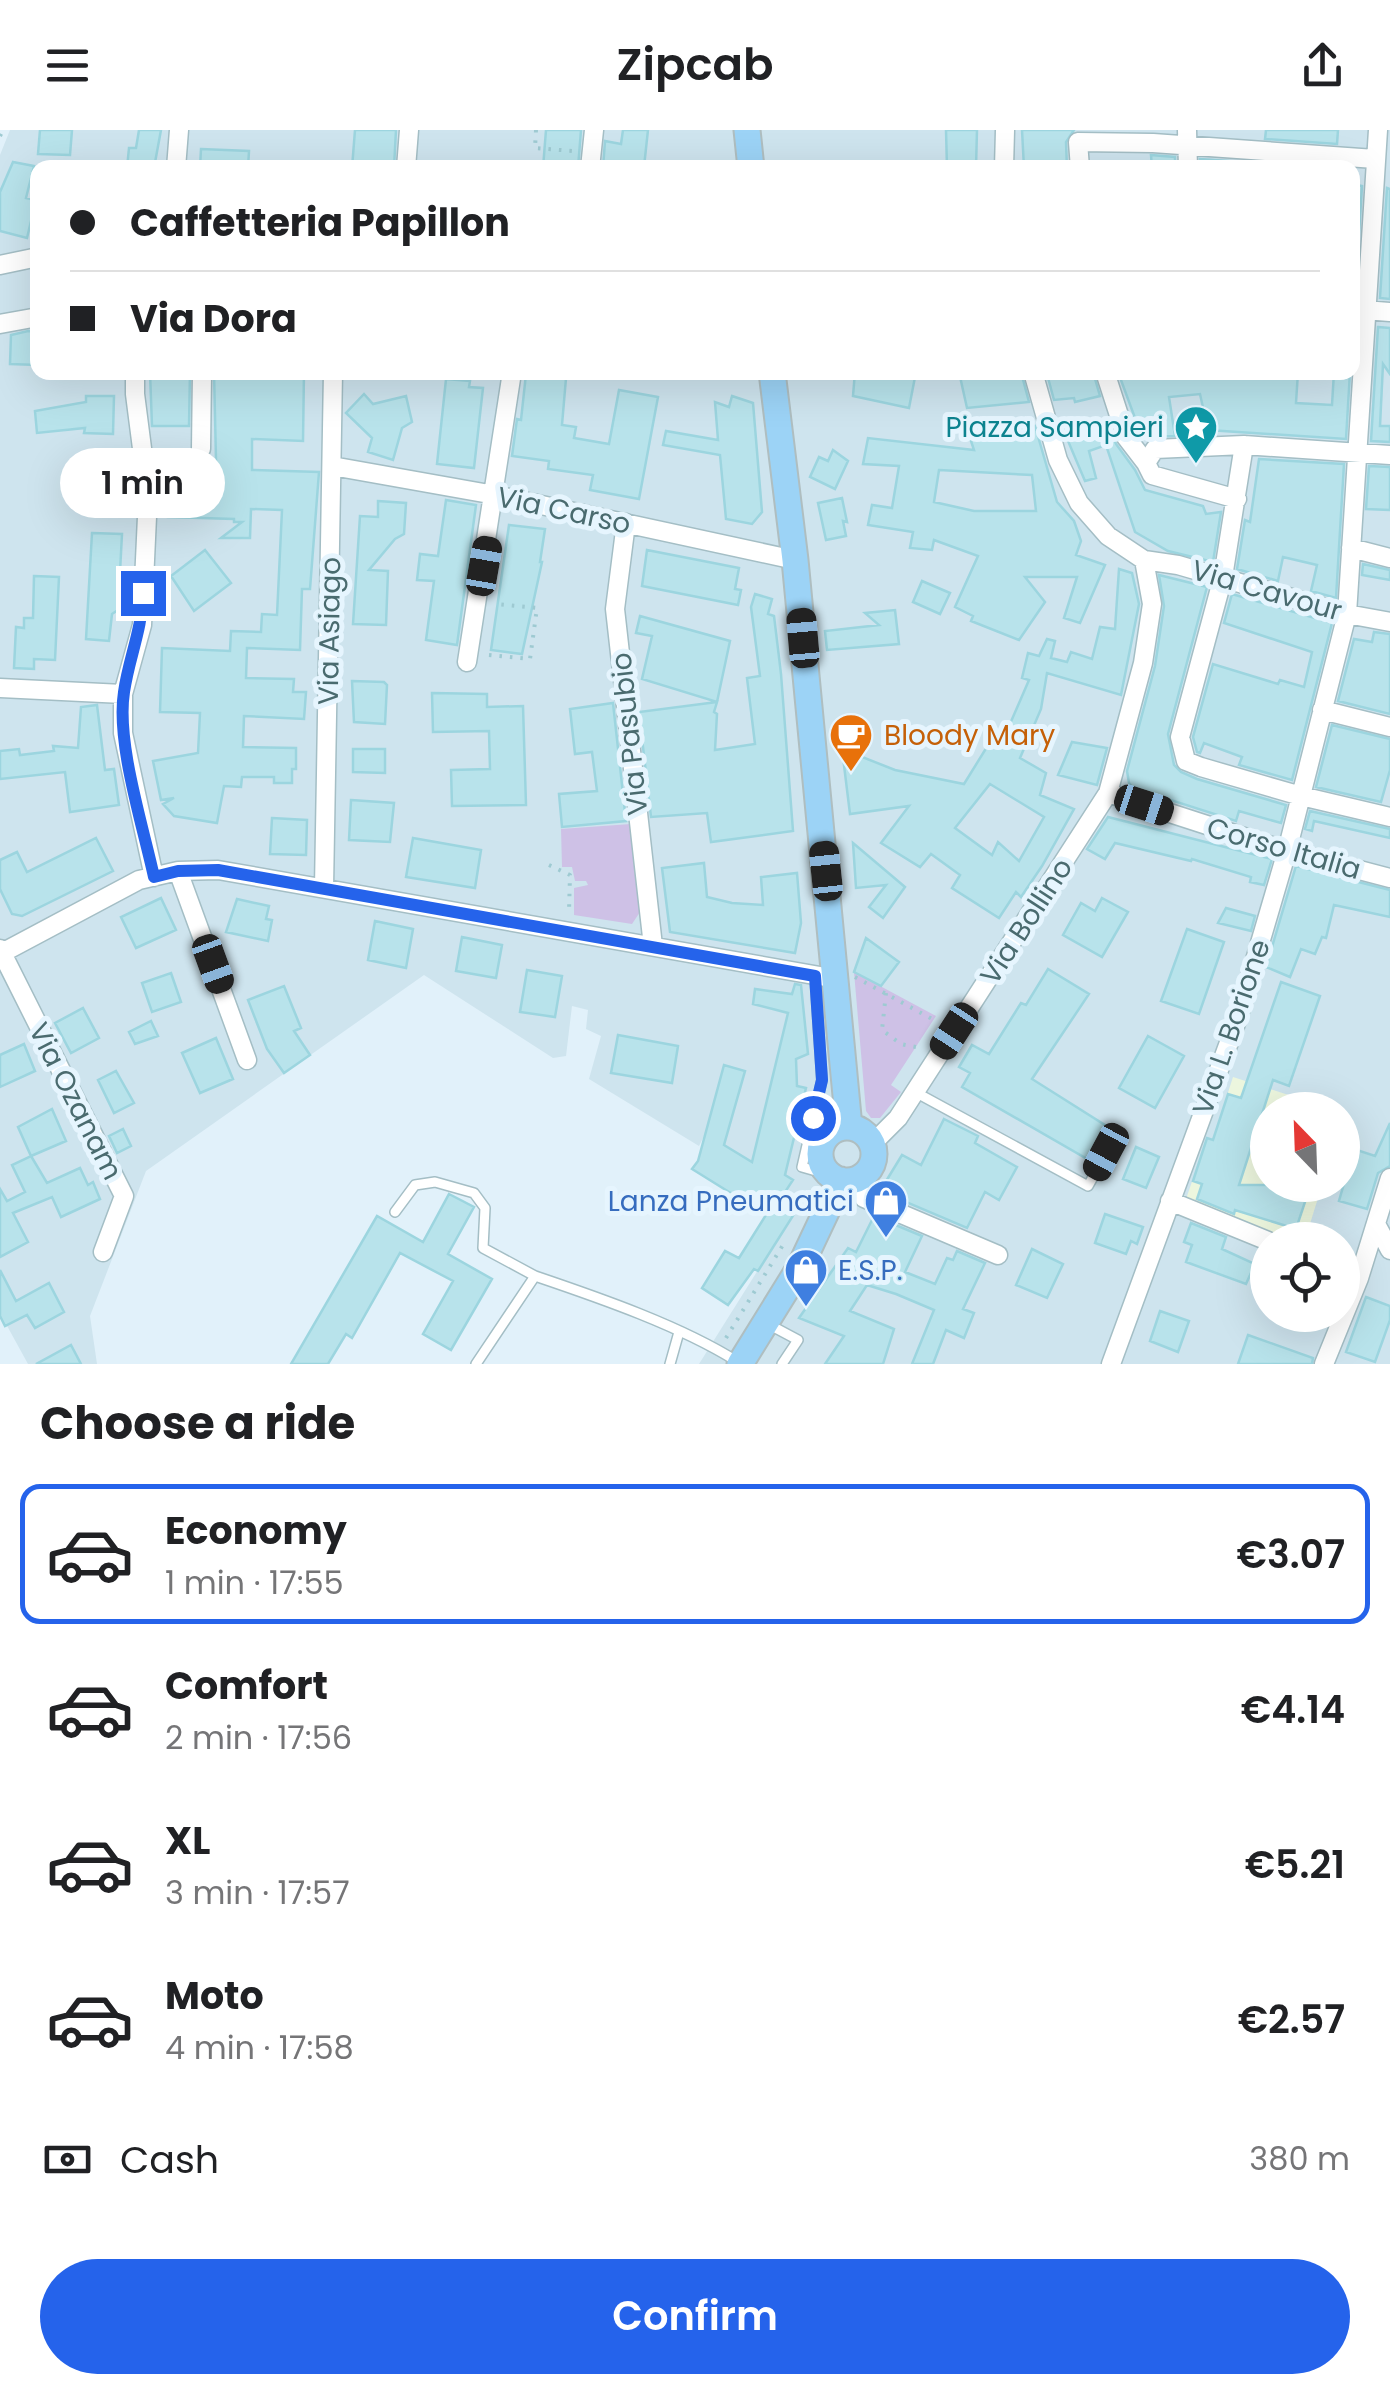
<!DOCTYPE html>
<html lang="en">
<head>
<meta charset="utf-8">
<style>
  :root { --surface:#fff; --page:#f6f6f6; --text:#202124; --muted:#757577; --line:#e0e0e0; --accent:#2563eb }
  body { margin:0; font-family:Poppins,sans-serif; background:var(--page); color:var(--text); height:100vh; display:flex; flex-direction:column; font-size:38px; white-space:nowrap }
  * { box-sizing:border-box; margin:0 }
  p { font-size:32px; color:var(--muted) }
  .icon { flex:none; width:55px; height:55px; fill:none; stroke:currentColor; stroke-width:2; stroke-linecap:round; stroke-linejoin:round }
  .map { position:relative; height:1234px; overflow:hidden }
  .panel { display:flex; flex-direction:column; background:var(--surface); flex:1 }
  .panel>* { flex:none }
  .guide { position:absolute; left:30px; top:30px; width:1330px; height:220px; border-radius:20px; box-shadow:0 10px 40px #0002; display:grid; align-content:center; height:220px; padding:0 40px; background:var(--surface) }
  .needle { width:65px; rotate:337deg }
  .buttons { position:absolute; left:1250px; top:962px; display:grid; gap:20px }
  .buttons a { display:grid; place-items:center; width:110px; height:110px; border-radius:50%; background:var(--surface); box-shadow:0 10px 40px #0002; font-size:50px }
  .end { position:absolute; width:45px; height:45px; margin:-22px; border:12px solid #2563eb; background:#fff; box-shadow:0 0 0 5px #fff }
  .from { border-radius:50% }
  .bubble { position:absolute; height:70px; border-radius:35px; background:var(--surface); box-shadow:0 10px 40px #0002; font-size:32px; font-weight:600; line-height:70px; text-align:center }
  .car { position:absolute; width:30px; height:60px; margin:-30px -15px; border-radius:12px; box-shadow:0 0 8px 2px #0007; background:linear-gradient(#222 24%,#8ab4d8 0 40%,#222 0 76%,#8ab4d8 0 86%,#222 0) }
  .guide b { display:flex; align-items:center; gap:35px; height:95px; font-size:38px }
  .guide b+b { border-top:2px solid var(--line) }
  .guide i { width:25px; height:25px; background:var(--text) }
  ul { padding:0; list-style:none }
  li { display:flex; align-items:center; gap:30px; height:140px; margin:0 20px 15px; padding:0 20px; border:5px solid transparent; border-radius:20px }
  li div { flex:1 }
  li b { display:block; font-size:38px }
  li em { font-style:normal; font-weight:600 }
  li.active { border-color:var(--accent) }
  li>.icon { width:90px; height:90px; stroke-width:1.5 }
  h2 { padding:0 40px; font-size:45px; line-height:120px }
  .pay { display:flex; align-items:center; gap:25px; height:110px; padding:0 40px; font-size:38px }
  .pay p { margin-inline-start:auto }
  .button { display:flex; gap:20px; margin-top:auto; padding:20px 40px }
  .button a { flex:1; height:115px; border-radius:60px; background:var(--accent); color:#fff; font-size:40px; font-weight:600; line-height:115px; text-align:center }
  header { display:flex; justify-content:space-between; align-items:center; height:130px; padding:0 40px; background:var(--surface); font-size:45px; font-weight:600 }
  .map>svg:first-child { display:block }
</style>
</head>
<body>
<header><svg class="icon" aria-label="menu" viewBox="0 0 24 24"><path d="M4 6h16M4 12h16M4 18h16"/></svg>Zipcab<svg class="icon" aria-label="share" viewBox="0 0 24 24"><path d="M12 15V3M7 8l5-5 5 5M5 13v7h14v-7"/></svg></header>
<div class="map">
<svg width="1390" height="1234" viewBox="0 0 1390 1234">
  <rect width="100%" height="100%" fill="#e1f1fa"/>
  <!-- residential -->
  <path fill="#cee4ee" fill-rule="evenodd" d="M10,0h1380v1234h-691l96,-153 -31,-21 9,-14 -53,-34 -16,-6 -5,10 -110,-67 12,-43 -15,-7 2,-19 -16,-4 -6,50 -13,2 -129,-83 -278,196 -56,145 7,48h-69l-28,-51v-1158zM38,38h1314v204h-1314zM1268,980h74v75h-74zM1268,1110h74v75h-74z"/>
  <!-- education -->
  <path fill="#ecf6de" d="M1233,947l102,33h-67v75h54l-17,55h-24l-96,-38 22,-64 6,1z"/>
  <!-- green -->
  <path fill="#cec1e6" d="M631,694l11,85 -10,15 -58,-9v-27l14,-3 -2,-4h-11l-3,-14h-10l-1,-38z
    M854,842l82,44 -45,69 10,7 -21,26h-9l-5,-7z"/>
  <!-- building -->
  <path fill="#b8e3eb" stroke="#9cd5df" stroke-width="2.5" fill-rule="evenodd" d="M40,0h32l-2,25 -32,-1z
    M139,0h22l-7,38h-27l2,-20h7z
    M355,0h41l-2,38h-42z
    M546,0h35l-3,38h-35z
    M623,0h25l-4,37 -41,1 2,-27 16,3z
    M946,0h31l-1,38h-29z
    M1022,0h52l-8,12 1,26h-43z
    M1266,0h72l-1,14 -72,-5z
    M201,19l48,2 -1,17h-48z
    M1151,25l24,2v11h-23z
    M1200,29l101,7v2h-101z
    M13,32l21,4 -8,32 10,2 -9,38 -27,-7v-39z
    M1352,54l10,2 -7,111h-3z
    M1387,58l3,1v110l-10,-1z
    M1378,197l12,1v46l-7,-10 -3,62h10v16l-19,-1z
    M28,201l10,1v33l-28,-1 1,-29z
    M150,242h40l-1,54h-37z
    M214,242h90l-1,69 -51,-2v31l67,2 -9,117h-8l-2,61 -53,-2 -1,30 48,1 -1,13h13l-2,27 -60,-3 -1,31 53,1v21h-4v14h-18v-6h-32l-1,10 -17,-1 -7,37 -43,-7 -11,-12 11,-6 -13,2 -8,-39 45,-8 2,-40 -40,-1 2,-64 68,3 1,-20 30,1 1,-18 15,1 5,-105 -31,-1 -1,29h-29l21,-16h-8v-3l-66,-2 1,-55 47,-2z
    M855,242h61l-7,36 -56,-12z
    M959,242h62l8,30 -62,6z
    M1055,242h38l7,24 -25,6 -1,-4 -20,2 -7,-26z
    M1118,242h180l-2,31 36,2 2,-33h16l-4,67 -138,-9 -8,-36 -31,3 6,39 -33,1z
    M526,244l40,4 -4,47 14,2 -2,11 35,6 10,-54 39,7 -19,102 -49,-9 3,-15 -45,-6 1,-8 -37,-5 5,-37 4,1z
    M446,249l24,2 -1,6 14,1 -9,80 -37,-4z
    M364,264l9,10 33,-8 6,26 -10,6 -9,32 -25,-8 4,-14 -26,-25z
    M86,266h28l-1,38 -29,-1 1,-5 -48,5 -2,-22 51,-9z
    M732,266l21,7 9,109 -10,12 -26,-5 -6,-64 -57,-10 3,-14 52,9 -3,-38 14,5z
    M1080,288l5,17 24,-9 7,18 19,26 10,20 58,16 3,8 15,-2 -8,50 -45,-11 -33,-19 -29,-87 -17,6 7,27 -11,3 -25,-59z
    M1035,296l22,76 17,19 7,20 -5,14 29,10 -25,58 -16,-5 13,-41h-52l20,25 -26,38 -48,-19 2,-5 -18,-9 23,-51 -44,-16 -2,10 -22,-2 3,-16 -45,-7 4,-20 20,3 7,-42 -36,-2 5,-26 106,12 -4,-12zM939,340l93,5 4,36h-62l-40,-9z
    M833,320l15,11 -13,28 -25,-12 9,-20 9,4z
    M1259,329l85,5 -8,134 -25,-7 6,-26 -34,-8 -5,24 -41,-12 8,-49 5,2z
    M83,333l20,1v13l22,1 -1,22h-19v9l-24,-1z
    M1369,336l21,1v43l-24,-1z
    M842,368l5,24 -4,-1 3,15 -20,4 -8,-37z
    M446,370l30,5 -19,140 -31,-5 8,-59 -17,-1 3,-26 18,2z
    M378,371l28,2 -2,31 -9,5 -26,31 19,1 -2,54 -33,-1 7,-108 18,1z
    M509,395l36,4 -5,33h2l-20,92 -31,-4z
    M92,403l30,1 -4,76 -6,4 -3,27 -23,-2z
    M205,420l26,33 -37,28 -23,-35z
    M647,420l92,18 -4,21 6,1 -3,15 -96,-19z
    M1363,434l27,6v10l-28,-5z
    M1119,439l13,4 7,31 -18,91 -74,-22 -6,36 -21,49 26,15 -6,22 34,14 -32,57 -21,31 -5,-5 -17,26 -47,-30 8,-13 -29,-21 -11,13 -39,-24 28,-37 -59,8 -8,-65 53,21 69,14 26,-42 10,5 29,-67 -7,-2 6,-25 11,3 8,-17 8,2 -4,17 16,4 4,-10 21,7 8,-32 15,2zM990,654l54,33 -25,44 -21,-19 -6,13 -37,-27z
    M1159,445l48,12 -39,147 6,31 7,7 16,7 89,26 -5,18 -42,-12 -3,10 -103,-33 -4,-5 -2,-12 28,-105 9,-60z
    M34,446l25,1 -4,83 -21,-1v10l-20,-1 2,-41 8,1v-10h9z
    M922,451l28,12 -10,21 -27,-12z
    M755,464l17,5 -4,15 6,2 7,58 12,157 -82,11 -4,-29 -56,4 -12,-105 78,-10 -3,10 3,2 -2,36 40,-6 -8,-66 13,-2 -9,-69z
    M1232,464l100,29 -40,157 -53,-15 3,-8 -38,-14 -4,10 -3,-1 -4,-15 20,-73 65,20 2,-4 24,7 8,-35 -88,-29z
    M895,480l4,34 -72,6 -2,-19 54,-6 -14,-12z
    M640,486l90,25 -13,61 -75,-23 10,-43 -16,-3z
    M1374,502l16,2v80l-52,-13 16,-62 18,3z
    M352,551l32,1 3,3 -2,39 -31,-2z
    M432,563l55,1v13l36,-1 3,99 -74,1 -1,-36 39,-1 -1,-38 -56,1z
    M613,573l13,118 -64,6 -3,-33 38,-3 -5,-39 -17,2 -5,-45z
    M97,575l8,65 9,-1 5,36 -49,7 -5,-40 -65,7v-28l19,-2 1,6 34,-4 -1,-5 25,2 3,-41z
    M1332,595l58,14v31l-9,32 -65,-15z
    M1072,612l35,6 -10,37 -39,-10z
    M353,619h32v24l-32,-1z
    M351,670l43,3 -4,39 -41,-2z
    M1310,681l80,18v9l-76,-17 -2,10 -7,-2z
    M1108,687l164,42 -8,26 -14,-3 1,-5 -59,-18 -1,2 -76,-18 -10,16 -18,-10z
    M272,688l35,2 -1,35 -36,-1z
    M96,708l17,33 -91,45 -10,-2 -12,-25v-29l17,-8 10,20z
    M413,708l68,12 -6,38 -69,-11z
    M853,713l52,44 -22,31 -14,-11 17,-22 -30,3z
    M704,733l3,34 25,6 31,2 -2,-28 36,-4 4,50 -6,30 -125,-21 -8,-64z
    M1296,736l94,24v27l-56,-12 -8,33 -4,-1 -7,17 -14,-5 -11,28 -24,-10z
    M161,768l15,32 -40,18 -15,-31z
    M1102,768l26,14 -26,45 -39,-22 18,-32 14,8z
    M237,769l32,7 -3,13 6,1 -4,21 -42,-9z
    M1226,778l29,8 -4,15 -33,-8z
    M375,791l38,8 -7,39 -38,-8z
    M1187,799l37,13 -25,72 -38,-13z
    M462,807l40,8 -6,33 -40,-7z
    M866,808l33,24 -18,24 -27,-14z
    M1048,839l41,25 -57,85 76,48 -19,33 -127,-73 8,-14 -11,-6 13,-22 17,9 32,-51 5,2z
    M527,840l35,6 -7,41 -35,-5z
    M171,843l10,29 -29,10 -10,-29z
    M1281,852l39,14 -31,90 -16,-6 -34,105h67l-2,4 5,1 -13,39 -61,-19 -1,4 -37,-15 5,-15 -9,-3 14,-43 6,2 15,-46 13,4z
    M795,854l6,1 7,69 -12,5 1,27 9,2 -21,87 8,5 -14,21 17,10 -38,60 -4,-2 -26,36 -26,-17 23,-37 14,7 27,-43 -74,-46 6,-8 26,-96 21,6 -21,74 28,17 36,-149 -35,-9 2,-15 37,5z
    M284,856l17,42 -7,3 16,24 -26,18 -17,-24 -19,-49z
    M83,878l16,30 -28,15 -16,-30z
    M151,891l7,15 -23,8 -6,-12z
    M618,905l60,11 -6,37 -61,-10z
    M1148,906l36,20 -29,52 -36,-20z
    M216,908l17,41 -33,14 -18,-40z
    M24,914l11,27 -35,16v-32z
    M116,941l18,32 -20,10 -16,-33z
    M52,979l14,32 -35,15 -13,-29z
    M944,989l34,17 -3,7 42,24 -18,33 -14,-8 -18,36 -87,-37 22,-36 19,10z
    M1390,993v43l-12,7 -11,36 -28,-8 15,-52 21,7z
    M123,999l8,17 -14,7 -8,-17z
    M1136,1017l23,10 -13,31 -23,-9z
    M31,1026l16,27 33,-15 8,17 5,-3 7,17 -39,18 -9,-20 -39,16 15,29 -28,15v-68l7,12 18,-9 -13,-27z
    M449,1064l25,13 -26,47 44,25 -41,71 -28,-16 30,-53 -53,-28 -48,85 -6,-4 -18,30h-37l86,-148 46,26z
    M1105,1084l38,13 -6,17 -6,-3 -5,13 -31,-11z
    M874,1086l48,20 -17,36 30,12 12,-26 6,2 4,-9 28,12 -22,46 11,4 -10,25 -18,-8 -13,34h-21l22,-54 -38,-16 -29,-9 -17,26 44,18 -11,35h-58l19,-28 -45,-18 49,-70 8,4z
    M1191,1093l35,14 -4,12 33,15 -9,20 -60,-22 6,-17 -8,-3z
    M1032,1119l31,15 -16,34 -31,-13z
    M0,1140l16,31 33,-18 15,29 -29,16 -8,-13 -22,11 -5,-10z
    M1366,1167l24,9v14l-15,42 -29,-10z
    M1160,1181l29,10 -11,31 -28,-11z
    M1248,1205l65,23 -1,6h-74z
    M71,1215l10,19h-45z"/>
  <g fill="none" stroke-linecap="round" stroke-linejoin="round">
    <!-- service casing -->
    <g stroke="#a4bec5" stroke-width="12">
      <path id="service" d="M815,846l7,104 -20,87 28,8
        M915,962l173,94 19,-34
        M395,1082l20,-27 20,-3 39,11 11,15 -2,40 52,28
        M768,1194l30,16 -16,24
        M476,1234l59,-88c65,22 146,50 203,86
        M670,1234l9,-32"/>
    </g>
    <!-- minor casing -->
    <g stroke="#a4bec5" stroke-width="21">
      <path id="minor" d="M1187,0l1,38
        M176,38l3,-38
        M406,38l3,-38
        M590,38l4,-38
        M1004,38l1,-38
        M1080,38l-2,-26 75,1 222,16
        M0,135l38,-8
        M1352,179l38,3
        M0,194l38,-7
        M135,242v22l13,101 -6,130 -19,69v39l31,144
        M1033,242l25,88 21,43 29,33 36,24 34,5 169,49 43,8
        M1105,242l21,65 20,26
        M1244,315l-21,132 -43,160 6,24 15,6 100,29 89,21
        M201,319l1,-77
        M332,336l163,29 300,65
        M1237,369l-85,-24 -6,-12 9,-14 89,-4 146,10
        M626,393l-11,86 38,337
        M1351,418l39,10
        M467,532l45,-290
        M0,558l123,6
        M1322,580l68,17
        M1108,663l179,58 103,27
        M178,741l69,189
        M324,758l9,-516
        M0,819l124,247 -21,56
        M0,824l139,-74 39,-9 40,-1 619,109
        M872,1014l26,-26 210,-325 35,-130 9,-59 -8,-44
        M853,1050l11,18 134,57
        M1170,1071l98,40
        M1376,1094l14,26
        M1111,1234l127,-346 49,-167 60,-237 31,-484
        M1324,1234l35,-86 31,-100"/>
    </g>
    <!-- primary casing -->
    <g stroke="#afbec0" stroke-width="29">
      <path id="primary" d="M747,0l4,38
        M772,242l23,188 54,567
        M820 1024a27 27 0 1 1 54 0a27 27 0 1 1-54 0Z
        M740,1234l60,-97 41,-87"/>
    </g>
    <!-- path -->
    <path stroke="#9ecad2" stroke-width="4" stroke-dasharray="2.5 8" stroke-linecap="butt" d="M536,0l-1,18 38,3
      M0,6l3,-6
      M489,525l41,4 7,-51 -42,-4
      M549,735l21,10 -1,37
      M855,847l79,43
      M886,863l-4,37 19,14 15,3
      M726,1208l60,-98"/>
    <!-- service -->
    <use href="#service" stroke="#fff" stroke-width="9"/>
    <!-- minor -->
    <use href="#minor" stroke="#fff" stroke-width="18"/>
    <!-- primary -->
    <use href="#primary" stroke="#9cd3f6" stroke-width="25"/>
  </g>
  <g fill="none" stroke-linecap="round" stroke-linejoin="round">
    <!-- route -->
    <path stroke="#2563eb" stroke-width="12" d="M143,463c-1,38 -14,64 -19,99 -8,50 19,134 30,185l24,-6 40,-1 597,106 7,104 -9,38"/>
  </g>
  <!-- icons -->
  <defs>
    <g id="sight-pin" transform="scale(2.25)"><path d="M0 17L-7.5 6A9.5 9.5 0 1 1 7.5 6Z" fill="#0f9aa8" stroke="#e6f5fe"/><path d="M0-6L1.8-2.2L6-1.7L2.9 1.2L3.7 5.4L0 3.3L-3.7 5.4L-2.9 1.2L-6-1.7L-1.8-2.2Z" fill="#fff"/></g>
    <g id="cafe-pin" transform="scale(2.25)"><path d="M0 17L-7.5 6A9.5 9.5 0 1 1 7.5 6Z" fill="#e8710a" stroke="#e6f5fe"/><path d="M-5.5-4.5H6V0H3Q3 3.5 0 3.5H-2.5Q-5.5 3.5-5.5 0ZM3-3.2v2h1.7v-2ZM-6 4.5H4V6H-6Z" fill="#fff"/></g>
    <g id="shop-pin" transform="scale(2.25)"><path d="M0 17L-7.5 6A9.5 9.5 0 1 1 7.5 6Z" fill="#3f7fe0" stroke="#e6f5fe"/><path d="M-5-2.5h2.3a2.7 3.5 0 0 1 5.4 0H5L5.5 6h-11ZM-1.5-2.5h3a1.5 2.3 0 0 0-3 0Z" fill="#fff"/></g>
  </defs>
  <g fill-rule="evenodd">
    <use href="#sight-pin" x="1196" y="297"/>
    <use href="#cafe-pin" x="851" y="605"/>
    <use href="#shop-pin" x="886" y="1071"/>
    <use href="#shop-pin" x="806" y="1140"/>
  </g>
  <g text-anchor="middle" stroke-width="10" stroke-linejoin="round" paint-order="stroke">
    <!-- culture labels -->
    <g font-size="28" fill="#0d838f" stroke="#e6f5fe" text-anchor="end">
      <text x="1164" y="307">Piazza Sampieri</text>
    </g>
    <!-- street labels -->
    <g font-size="28" fill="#4a6b6f" stroke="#e6f5fe">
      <text transform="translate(564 380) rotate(12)" y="10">Via Carso</text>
      <text transform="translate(1267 460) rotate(16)" y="10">Via Cavour</text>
      <text transform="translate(329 501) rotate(-89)" y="10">Via Asiago</text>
      <text transform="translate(629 604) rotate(-96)" y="10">Via Pasubio</text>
      <text transform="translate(1284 718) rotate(16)" y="10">Corso Italia</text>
      <text transform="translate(1026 791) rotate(-57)" y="10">Via Bollino</text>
      <text transform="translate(1231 897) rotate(-71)" y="10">Via L. Borione</text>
      <text transform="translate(76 971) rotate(63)" y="10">Via Ozanam</text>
    </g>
    <!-- food labels -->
    <g font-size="28" fill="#c56008" stroke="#e6f5fe" text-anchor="start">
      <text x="884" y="615">Bloody Mary</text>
    </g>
    <!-- shop labels -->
    <g font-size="28" fill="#366cbe" stroke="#e6f5fe" text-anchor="end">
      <text x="854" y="1081">Lanza Pneumatici</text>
      <text x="838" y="1150" text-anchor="start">E.S.P.</text>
    </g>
  </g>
</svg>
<div class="buttons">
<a><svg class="needle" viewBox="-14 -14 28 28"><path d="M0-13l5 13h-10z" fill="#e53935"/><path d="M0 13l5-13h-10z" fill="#757577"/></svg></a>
<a><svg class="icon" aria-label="locate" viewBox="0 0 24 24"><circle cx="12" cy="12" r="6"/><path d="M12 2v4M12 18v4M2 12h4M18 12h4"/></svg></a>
</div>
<i class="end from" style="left:813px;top:988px"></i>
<i class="end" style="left:143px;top:463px"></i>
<div class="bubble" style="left:60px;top:318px;width:165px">1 min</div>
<i class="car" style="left:484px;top:436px;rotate:10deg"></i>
<i class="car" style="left:803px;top:508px;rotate:355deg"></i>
<i class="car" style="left:1144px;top:675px;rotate:108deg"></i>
<i class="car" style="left:826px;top:741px;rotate:354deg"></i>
<i class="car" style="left:213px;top:834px;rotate:160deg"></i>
<i class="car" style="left:954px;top:901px;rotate:213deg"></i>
<i class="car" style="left:1106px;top:1022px;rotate:208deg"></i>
<div class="guide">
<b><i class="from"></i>Caffetteria Papillon</b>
<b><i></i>Via Dora</b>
</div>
</div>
<section class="panel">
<h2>Choose a ride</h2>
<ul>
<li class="active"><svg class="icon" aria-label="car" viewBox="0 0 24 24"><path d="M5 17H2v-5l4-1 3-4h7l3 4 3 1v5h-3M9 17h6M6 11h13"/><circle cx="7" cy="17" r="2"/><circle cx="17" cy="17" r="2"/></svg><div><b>Economy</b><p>1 min · 17:55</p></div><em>€3.07</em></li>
<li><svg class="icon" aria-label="car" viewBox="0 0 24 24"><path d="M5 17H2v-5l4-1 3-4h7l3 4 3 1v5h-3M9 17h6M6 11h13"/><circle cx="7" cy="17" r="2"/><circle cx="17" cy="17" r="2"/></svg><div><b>Comfort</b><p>2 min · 17:56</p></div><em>€4.14</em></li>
<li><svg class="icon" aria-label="car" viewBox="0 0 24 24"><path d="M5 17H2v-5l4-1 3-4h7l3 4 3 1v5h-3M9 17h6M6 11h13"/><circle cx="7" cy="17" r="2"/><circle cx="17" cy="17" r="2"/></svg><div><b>XL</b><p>3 min · 17:57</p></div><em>€5.21</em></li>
<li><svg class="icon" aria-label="car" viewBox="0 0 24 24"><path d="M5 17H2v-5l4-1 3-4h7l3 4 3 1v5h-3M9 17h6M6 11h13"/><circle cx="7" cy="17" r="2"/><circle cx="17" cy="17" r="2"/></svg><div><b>Moto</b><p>4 min · 17:58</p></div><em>€2.57</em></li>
</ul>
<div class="pay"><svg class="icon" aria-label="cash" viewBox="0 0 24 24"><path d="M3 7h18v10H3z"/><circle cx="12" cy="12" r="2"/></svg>Cash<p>380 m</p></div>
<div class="button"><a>Confirm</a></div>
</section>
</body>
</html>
